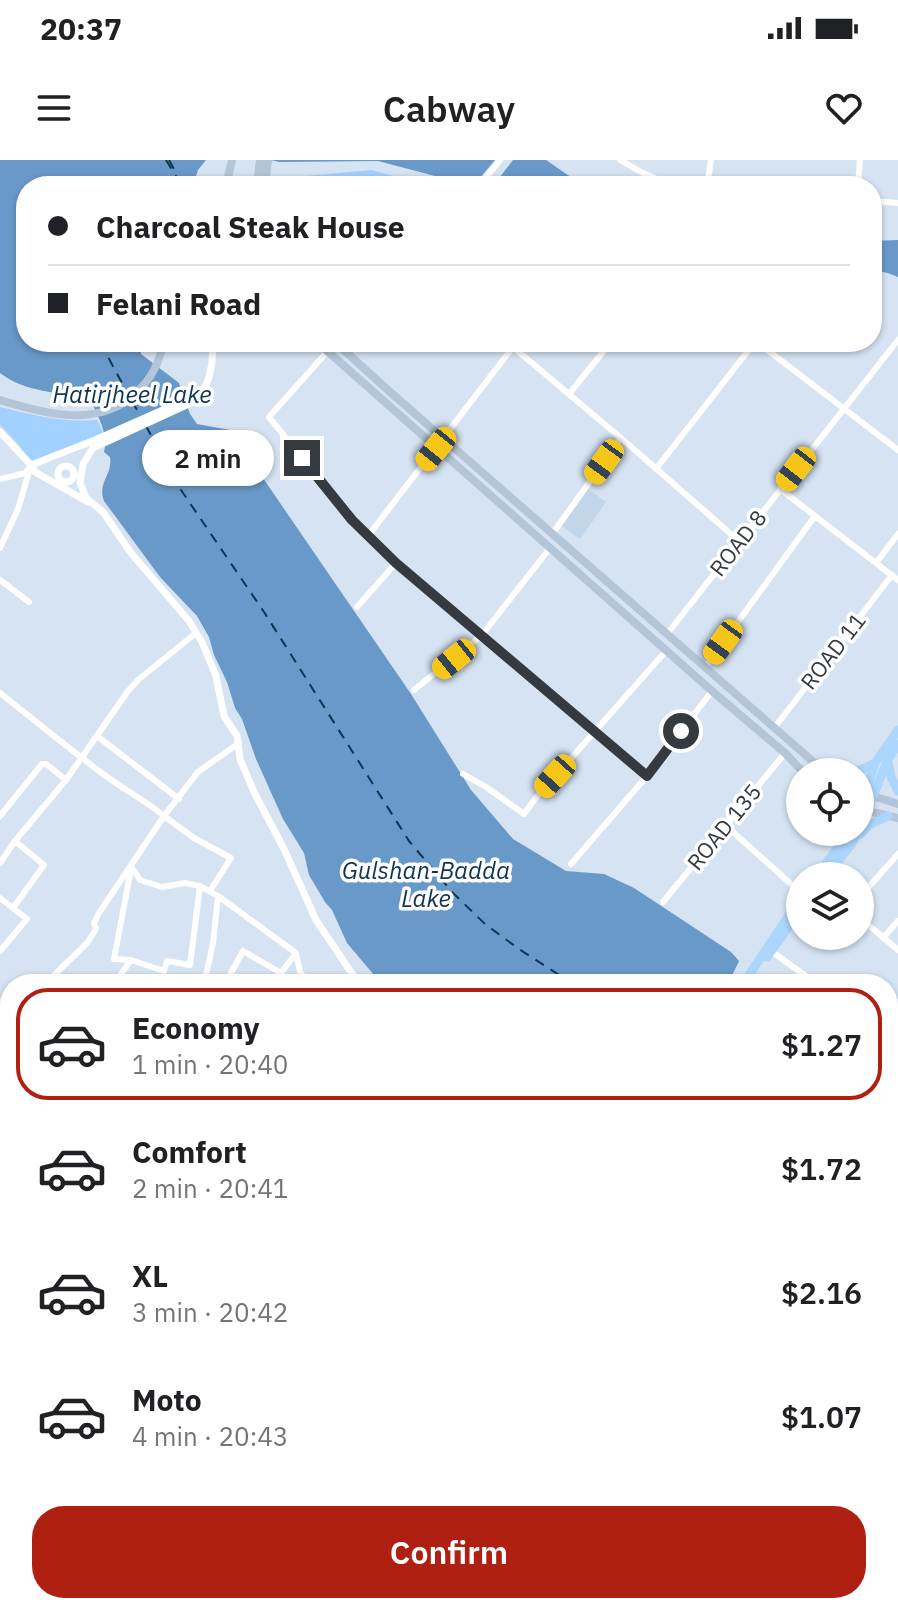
<!DOCTYPE html>
<html lang="en">
<head>
<meta charset="utf-8">
<style>
  :root { --surface:#fff; --page:#f6f6f6; --text:#202124; --muted:#757577; --line:#e0e0e0; --accent:#af2013 }
  body { margin:0; font-family:"IBM Plex Sans",sans-serif; background:var(--page); color:var(--text); height:100vh; display:flex; flex-direction:column; font-size:30px; white-space:nowrap }
  * { box-sizing:border-box; margin:0 }
  p { font-size:26px; color:var(--muted) }
  .icon { flex:none; width:44px; height:44px; fill:none; stroke:currentColor; stroke-width:2; stroke-linecap:round; stroke-linejoin:round }
  .map { position:relative; flex:1; overflow:hidden }
  .panel { position:absolute; left:0px; top:814px; width:898px; height:640px; display:flex; flex-direction:column; background:var(--surface); border-radius:32px 32px 0 0; box-shadow:0 2px 6px #0004 }
  .panel>* { flex:none }
  .banner { position:absolute; left:16px; top:16px; width:866px; height:176px; border-radius:32px; box-shadow:0 2px 6px #0004; display:grid; align-content:center; height:176px; padding:0 32px; background:var(--surface) }
  .tools { position:absolute; left:786px; top:598px; display:grid; gap:16px }
  .tools a { display:grid; place-items:center; width:88px; height:88px; border-radius:50%; background:var(--surface); box-shadow:0 2px 6px #0004; font-size:40px }
  .end { position:absolute; width:36px; height:36px; margin:-18px; border:10px solid #343a3f; background:#fff; box-shadow:0 0 0 4px #fff }
  .from { border-radius:50% }
  .bubble { position:absolute; height:56px; border-radius:28px; background:var(--surface); box-shadow:0 2px 6px #0004; font-size:26px; font-weight:600; line-height:56px; text-align:center }
  .car { position:absolute; width:24px; height:48px; margin:-24px -12px; border-radius:10px; box-shadow:0 0 6px 2px #0007; background:linear-gradient(#f5c518 24%,#345 0 40%,#f5c518 0 76%,#345 0 86%,#f5c518 0) }
  .banner b { display:flex; align-items:center; gap:28px; height:76px; font-size:30px }
  .banner b+b { border-top:2px solid var(--line) }
  .banner i { width:20px; height:20px; background:var(--text) }
  ul { padding:14px 0 0; list-style:none }
  li { display:flex; align-items:center; gap:24px; height:112px; margin:0 16px 12px; padding:0 16px; border:4px solid transparent; border-radius:32px }
  li div { flex:1 }
  li b { display:block; font-size:30px }
  li em { font-style:normal; font-weight:600 }
  li.selected { border-color:var(--accent) }
  li>.icon { width:72px; height:72px; stroke-width:1.5 }
  .cta { display:flex; gap:16px; margin-top:auto; padding:16px 32px }
  .cta a { flex:1; height:92px; border-radius:32px; background:var(--accent); color:#fff; font-size:32px; font-weight:600; line-height:92px; text-align:center }
  .status { display:flex; justify-content:space-between; align-items:center; height:56px; padding:0 40px; background:var(--surface); direction:ltr }
  .status svg { height:22px; fill:currentColor }
  header { display:flex; justify-content:space-between; align-items:center; height:104px; padding:0 32px; background:var(--surface); font-size:36px; font-weight:600 }
  .map>svg:first-child { display:block }
</style>
</head>
<body>
<div class="status"><b>20:37</b><svg viewBox="0 0 49 12"><path d="M0 12V9h3v3zM5 12V6h3v6zM10 12V3h3v9zM15 12V0h3v12zM26 1h20v11H26zM47 4h2v5h-2z"/></svg></div>
<header><svg class="icon" aria-label="menu" viewBox="0 0 24 24"><path d="M4 6h16M4 12h16M4 18h16"/></svg>Cabway<svg class="icon" aria-label="heart" viewBox="0 0 24 24"><path d="M12 20l-8-8c-3-5 5-10 8-4 3-6 11-1 8 4z"/></svg></header>
<div class="map">
<svg width="898" height="1454" viewBox="0 0 898 1454">
  <rect width="100%" height="100%" fill="#d5e3f2"/>
  <!-- built -->
  <path fill="#c1d6e9" d="M588,329l18,13 -26,37 -18,-13z"/>
  <!-- green -->
  <path fill="#a2d1ff" d="M372,10l56,16h-137l4,-9z
    M0,247c33,8 63,16 97,13l7,14 -74,28 -11,-17 -19,-20z"/>
  <!-- water -->
  <path fill="#6899c8" d="M0,0h206l-8,10 -5,16h-167v156h114l1,12 38,29 11,31 7,10 33,6 181,264 60,96 42,49 53,32 38,3 30,14 97,64 8,9 -11,23h-339l-15,-9 -27,-32 -15,-33 -7,-8 -16,-27 -5,-22 -21,-34 -27,-60 -14,-40 -7,-11 -8,-26 -13,-27 -5,-18 -12,-21 -37,-39 -56,-76c-7,-19 9,-26 6,-44l-6,-5c5,-19 -7,-37 -15,-55 -29,-4 -65,-5 -89,-24z
    M271,0h224l-22,26 -95,-25 -99,1z
    M513,0h33l38,26h-91z
    M898,80v37l-10,-4 -16,-3v-29z
    M888,917l10,13v271l-10,-18z"/>
  <g fill="none" stroke-linecap="round" stroke-linejoin="round">
    <!-- ferry -->
    <path stroke="#0f3554" stroke-width="2" stroke-dasharray="10 8" stroke-linecap="butt" d="M166,0l16,26
      M169,0l6,11
      M128,26l14,-8 23,4 7,4
      M100,182l29,54
      M132,241l9,16
      M146,266l35,64 83,122 145,229 44,52 32,31 34,25 54,35"/>
    <!-- minor -->
    <path stroke="#fff" stroke-width="6" d="M620,0l23,13 30,13
      M479,26l21,-26
      M707,26l4,-26
      M858,26l2,-26
      M872,41l26,2
      M507,182l114,96 118,103
      M757,182l141,108
      M327,192l-58,65 83,103 44,43 251,213
      M569,234l42,-52
      M656,309l99,-127
      M0,319l25,-6 4,-5
      M780,329l118,91
      M553,373l68,-95
      M368,376l145,-189
      M0,388l18,-39 13,-44
      M876,403l22,-29
      M0,420l29,22
      M357,447l39,-44
      M667,474l231,-294
      M705,507l110,-151
      M414,530l68,-55 68,-87
      M0,533c34,27 68,55 103,81 20,15 42,26 61,42l-65,97 -5,10 2,6 -9,14 -42,41
      M775,567l117,-152
      M97,576l82,63
      M463,614l23,13 38,27 11,-15 131,-148
      M0,656l42,-52h4l20,16
      M725,665l75,67
      M0,703l15,-22 51,-61 62,-89 11,-12 57,-46
      M571,704l76,-88 65,-85
      M131,706l9,14 22,7 23,-4 15,3 18,10 78,57 4,19 9,12
      M210,731l21,-33 -37,-20 -30,-22 34,-44 41,-29
      M860,737l38,-43
      M0,738l27,21 -27,32
      M663,742l122,-149
      M13,748l31,-43 -29,-24
      M860,758l38,32
      M883,778l15,-17
      M771,791l46,33
      M131,800l33,11 3,-10 23,4 10,-79
      M114,824l17,-24 -17,-1 17,-90
      M204,824l9,-41 5,-47
      M225,824l18,-33 38,22 15,-20
      M0,841l10,10
      M888,886l10,9
      M0,936l10,7
      M0,985l10,-15
      M0,1002l10,6
      M0,1070l6,3 4,-4
      M0,1191l8,-10
      M888,1217l10,10
      M888,1248l10,-10
      M888,1295l10,9
      M888,1295l10,-9
      M888,1373l7,-4 3,-8
      M888,1381l10,13
      M0,1387l10,-14
      M0,1443l10,-10
      M121,1444l13,10
      M345,1444l8,10
      M626,1444v3l10,7
      M805,1444l9,10
      M855,1444l11,10
      M96,1454l6,-10
      M202,1454l6,-10
      M330,1454l1,-10
      M573,1454l10,-10
      M674,1454l10,-10
      M786,1454l9,-10"/>
    <!-- tertiary -->
    <path stroke="#fff" stroke-width="7" d="M212,182c2,21 -2,46 -19,60l-100,46 -10,16 -3,19 6,15 17,14 28,41 58,68 13,21 14,34 8,40 13,20 3,23 14,33 30,57 32,71 43,64
      M0,272l31,33 4,7 53,30
      M31,305l64,-25 95,-42 8,-6
      M58 314a8 8 0 1 1 16 0a8 8 0 1 1-16 0Z"/>
    <!-- secondary -->
    <path stroke="#b3c5d6" stroke-width="8" d="M226,26l6,-26
      M257,26l3,-26
      M265,26l3,-26
      M317,182l395,349 73,62 18,19
      M335,182l54,49 436,381
      M0,240c45,14 100,29 137,-8 15,-14 23,-30 26,-50
      M860,632l38,12
      M864,650l34,8"/>
    <!-- primary -->
    <path stroke="#acd6fd" stroke-width="9" d="M888,602l3,15 7,14
      M856,612l19,-9
      M860,648l15,-45 23,-33
      M860,669l28,-70 10,-15
      M860,674l9,-9 19,-9
      M817,716l32,-44
      M826,716l25,-31 7,-13
      M767,797l33,-46
      M743,824l57,-85
      M0,1139c6,11 6,21 0,32
      M0,1176l10,6
      M413,1444l12,10
      M426,1444l12,10"/>
  </g>
  <g fill="none" stroke-linecap="round" stroke-linejoin="round">
    <!-- route -->
    <path stroke="#343a3f" stroke-width="10" d="M302,298l50,62 44,43 251,213 34,-45"/>
  </g>
  <g text-anchor="middle" stroke-width="7" stroke-linejoin="round" paint-order="stroke">
    <!-- street labels -->
    <g font-size="22" fill="#343a3f" stroke="#fff">
      <text transform="translate(738 383) rotate(-52)" y="8">ROAD 8</text>
      <text transform="translate(833 491) rotate(-52)" y="8">ROAD 11</text>
      <text transform="translate(724 667) rotate(-51)" y="8">ROAD 135</text>
    </g>
    <!-- water labels -->
    <g font-size="24" font-style="italic" fill="#0f3554" stroke="#fff">
      <text x="132" y="243">Hatirjheel Lake</text>
      <text x="426" y="719">Gulshan-Badda<tspan x="426" dy="28">Lake</tspan></text>
    </g>
  </g>
</svg>
<div class="tools">
<a><svg class="icon" aria-label="locate" viewBox="0 0 24 24"><circle cx="12" cy="12" r="6"/><path d="M12 2v4M12 18v4M2 12h4M18 12h4"/></svg></a>
<a><svg class="icon" aria-label="layers" viewBox="0 0 24 24"><path d="M12 4l9 5-9 5-9-5zM3 14l9 5 9-5"/></svg></a>
</div>
<i class="end from" style="left:681px;top:571px"></i>
<i class="end" style="left:302px;top:298px"></i>
<div class="bubble" style="left:142px;top:270px;width:132px">2 min</div>
<i class="car" style="left:436px;top:289px;rotate:219deg"></i>
<i class="car" style="left:604px;top:302px;rotate:216deg"></i>
<i class="car" style="left:796px;top:309px;rotate:218deg"></i>
<i class="car" style="left:723px;top:482px;rotate:216deg"></i>
<i class="car" style="left:454px;top:499px;rotate:231deg"></i>
<i class="car" style="left:555px;top:616px;rotate:222deg"></i>
<div class="banner">
<b><i class="from"></i>Charcoal Steak House</b>
<b><i></i>Felani Road</b>
</div>
<section class="panel">
<ul>
<li class="selected"><svg class="icon" aria-label="car" viewBox="0 0 24 24"><path d="M5 17H2v-5l4-1 3-4h7l3 4 3 1v5h-3M9 17h6M6 11h13"/><circle cx="7" cy="17" r="2"/><circle cx="17" cy="17" r="2"/></svg><div><b>Economy</b><p>1 min · 20:40</p></div><em>$1.27</em></li>
<li><svg class="icon" aria-label="car" viewBox="0 0 24 24"><path d="M5 17H2v-5l4-1 3-4h7l3 4 3 1v5h-3M9 17h6M6 11h13"/><circle cx="7" cy="17" r="2"/><circle cx="17" cy="17" r="2"/></svg><div><b>Comfort</b><p>2 min · 20:41</p></div><em>$1.72</em></li>
<li><svg class="icon" aria-label="car" viewBox="0 0 24 24"><path d="M5 17H2v-5l4-1 3-4h7l3 4 3 1v5h-3M9 17h6M6 11h13"/><circle cx="7" cy="17" r="2"/><circle cx="17" cy="17" r="2"/></svg><div><b>XL</b><p>3 min · 20:42</p></div><em>$2.16</em></li>
<li><svg class="icon" aria-label="car" viewBox="0 0 24 24"><path d="M5 17H2v-5l4-1 3-4h7l3 4 3 1v5h-3M9 17h6M6 11h13"/><circle cx="7" cy="17" r="2"/><circle cx="17" cy="17" r="2"/></svg><div><b>Moto</b><p>4 min · 20:43</p></div><em>$1.07</em></li>
</ul>
<div class="cta"><a>Confirm</a></div>
</section>
</div>
</body>
</html>
